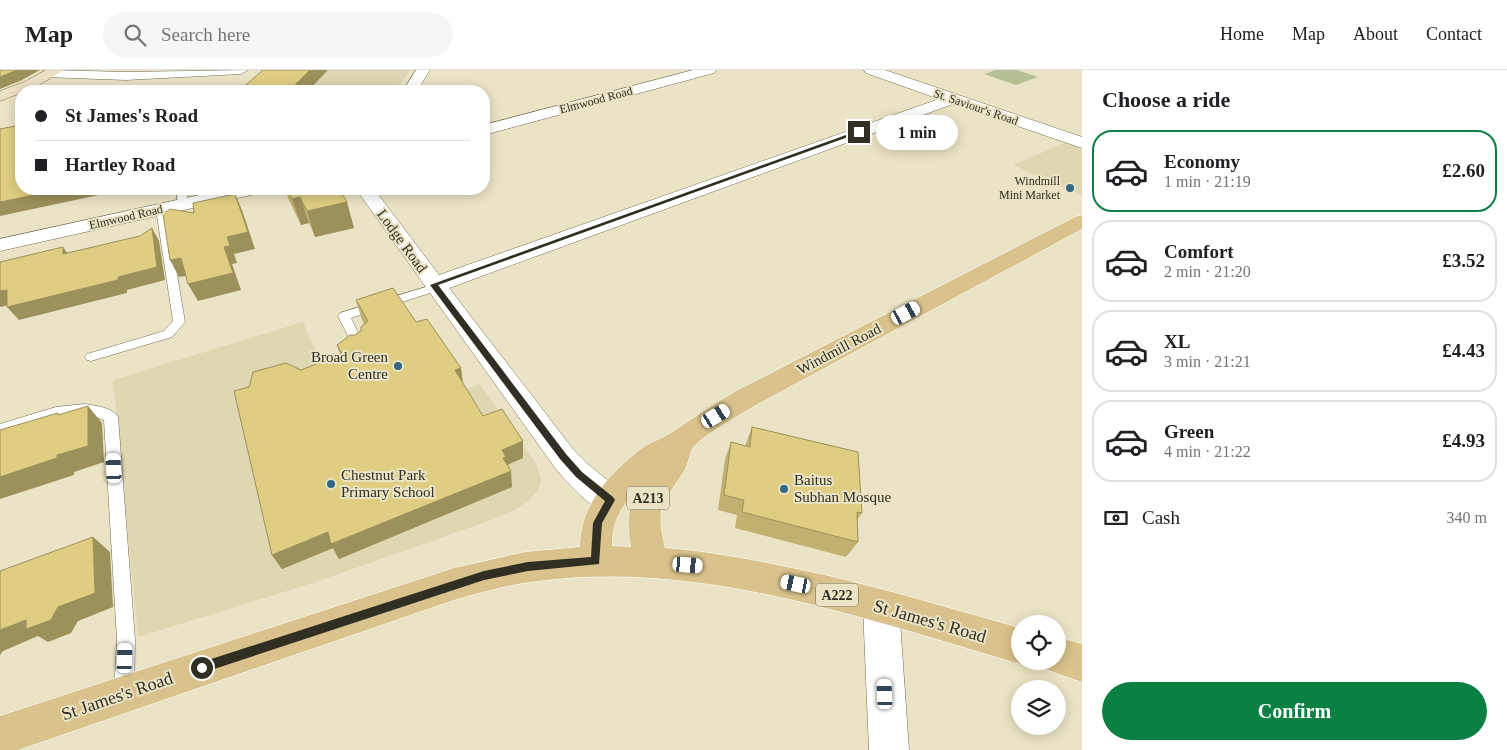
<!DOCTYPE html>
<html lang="en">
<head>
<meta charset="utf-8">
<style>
  :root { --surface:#fff; --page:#f6f6f6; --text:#202124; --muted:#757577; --line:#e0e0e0; --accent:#0b8043 }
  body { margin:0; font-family:Georgia,serif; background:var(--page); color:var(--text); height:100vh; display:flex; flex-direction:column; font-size:19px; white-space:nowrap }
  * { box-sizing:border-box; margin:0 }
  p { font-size:16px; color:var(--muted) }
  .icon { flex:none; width:28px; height:28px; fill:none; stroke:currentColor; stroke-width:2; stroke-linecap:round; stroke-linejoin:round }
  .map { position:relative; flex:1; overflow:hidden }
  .details { display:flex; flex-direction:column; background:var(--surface); width:425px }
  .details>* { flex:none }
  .guide { position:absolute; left:15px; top:15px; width:475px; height:110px; border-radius:20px; box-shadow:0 2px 12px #0003; display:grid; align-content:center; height:110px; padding:0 20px; background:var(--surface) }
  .controls { position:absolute; left:1011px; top:545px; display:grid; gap:10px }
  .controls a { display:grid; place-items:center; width:55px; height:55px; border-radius:50%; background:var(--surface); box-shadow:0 2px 12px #0003; font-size:25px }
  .end { position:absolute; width:22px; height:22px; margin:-11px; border:6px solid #312f23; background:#fff; box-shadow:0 0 0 2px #fff }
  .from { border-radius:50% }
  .bubble { position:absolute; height:35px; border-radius:18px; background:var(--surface); box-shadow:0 2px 12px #0003; font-size:16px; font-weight:700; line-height:35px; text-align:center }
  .car { position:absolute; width:15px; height:30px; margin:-15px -8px; border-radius:6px; box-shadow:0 0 4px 1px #0007; background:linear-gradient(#fff 24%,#345 0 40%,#fff 0 76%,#345 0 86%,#fff 0) }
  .guide b { display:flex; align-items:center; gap:18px; height:48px; font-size:19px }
  .guide b+b { border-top:1px solid var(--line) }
  .guide i { width:12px; height:12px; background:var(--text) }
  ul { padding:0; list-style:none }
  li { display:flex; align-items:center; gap:15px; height:82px; margin:0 10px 8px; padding:0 10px; border:2px solid var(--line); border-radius:20px }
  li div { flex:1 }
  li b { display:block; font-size:19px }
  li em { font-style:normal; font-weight:700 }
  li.on { border-color:var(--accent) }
  li>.icon { width:45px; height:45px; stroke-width:1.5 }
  h2 { padding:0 20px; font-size:22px; line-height:60px }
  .pay { display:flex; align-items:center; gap:12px; height:55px; padding:0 20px; font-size:19px }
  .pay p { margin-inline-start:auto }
  .button { display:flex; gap:10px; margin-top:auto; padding:10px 20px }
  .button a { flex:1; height:58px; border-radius:30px; background:var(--accent); color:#fff; font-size:20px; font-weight:700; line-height:58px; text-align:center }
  header { display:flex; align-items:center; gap:30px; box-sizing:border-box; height:70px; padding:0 25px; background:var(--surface); border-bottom:1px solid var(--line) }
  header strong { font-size:24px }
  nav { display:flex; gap:28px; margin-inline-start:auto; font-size:18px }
  .search { width:350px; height:45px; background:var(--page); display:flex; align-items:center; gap:12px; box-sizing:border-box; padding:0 18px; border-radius:28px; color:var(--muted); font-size:19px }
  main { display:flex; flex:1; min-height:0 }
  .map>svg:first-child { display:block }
</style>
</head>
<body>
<header>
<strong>Map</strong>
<div class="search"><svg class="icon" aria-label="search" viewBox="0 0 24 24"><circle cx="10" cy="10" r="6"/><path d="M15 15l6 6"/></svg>Search here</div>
<nav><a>Home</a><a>Map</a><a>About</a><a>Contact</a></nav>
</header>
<main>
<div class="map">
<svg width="1082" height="680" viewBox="0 0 1082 680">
  <rect width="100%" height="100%" fill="#eae3c5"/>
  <!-- built -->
  <path fill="#ded7b2" d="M265,0h145l-15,21h-154z
    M1065,73l17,6v46l-69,-30z
    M303,252l46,110 131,-48 56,80 5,15 -3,11 -8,9 -15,11 -27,11 -172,61 -178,55 -25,-257z"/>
  <!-- green -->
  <path fill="#b5c195" d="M996,0h21l21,7 -22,8 -32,-11z"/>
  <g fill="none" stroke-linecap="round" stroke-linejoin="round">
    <!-- lane casing -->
    <g stroke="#726c51" stroke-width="1">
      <path id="lane" d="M176,119h10l2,15 -2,2h-6l-2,-2z
        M161,136l5,3 19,113 -13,15 -81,24 -4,-1 -2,-3 2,-3 77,-23 9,-10 -17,-112z
        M436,214l6,4 -2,2 -89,28 14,29 -6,4 -4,-1 -17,-34 2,-3z
        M85,334c11,2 27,3 33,13l17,223 -1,53 -3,7 -7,3 -7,-3 -3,-7 3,-53 -13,-220c-33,-15 -72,5 -104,15v-11l56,-17z"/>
    </g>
    <!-- street casing -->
    <g stroke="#726c51" stroke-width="1">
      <path id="street" d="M48,0l78,2 122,-2 -7,4 -115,6 -82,-3 -2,-3z
        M416,0h14l-13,21h-14z
        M693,0h23l-2,3 -230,62v-10z
        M864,0h21l197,67v11l-129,-44 -504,184 124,161 17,17 31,25 5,9 -5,9c-3,1 -8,4 -11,4 -17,0 -47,-35 -57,-48l-197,-276h18l65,86 500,-176 -73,-26z
        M227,119h33l-2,4 -7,2 -251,56v-12z
        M881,520l12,5 6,12 10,143h-40l-6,-143 6,-12z"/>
    </g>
    <!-- secondary casing -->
    <g stroke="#726c51" stroke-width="1">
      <path id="secondary" d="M46,0h18l-30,18 -34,13v-10l24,-9z"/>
    </g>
    <!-- primary casing -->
    <g stroke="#fff" stroke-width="1">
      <path id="primary" d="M1082,145v14l-326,176c-14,9 -57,32 -64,44 -3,7 -4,15 -8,22 -22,35 -29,32 -19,77 32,2 65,8 97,14 88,16 173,42 258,66v33h8l-8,3c-155,-45 -317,-104 -481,-83 -29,3 -57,11 -85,19l-436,150h-18v-34l454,-148 71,-16 55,-5c0,-42 29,-73 61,-98 9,-7 21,-10 30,-16 22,-15 43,-29 65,-42l339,-174zM637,420c-10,21 -10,34 -6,57l-19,-1c0,-25 8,-38 25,-56z
        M1058,567l24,7v38l-37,-13 -3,-8h16z"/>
    </g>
    <!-- lane -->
    <use href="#lane" fill="#fff" fill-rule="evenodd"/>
    <!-- street -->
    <use href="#street" fill="#fff" fill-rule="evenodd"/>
    <!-- secondary -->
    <use href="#secondary" fill="#ece0c5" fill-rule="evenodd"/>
    <!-- primary -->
    <use href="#primary" fill="#d9c28b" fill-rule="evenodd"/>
  </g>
  <!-- wall -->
  <path fill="#c0b170" d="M285,119h54l15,39 -39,9 -6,-14 -8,2 -13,-27z
    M356,230l60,22 45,46 2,15 20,33 40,25v17l-16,7 5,22 -173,72 -6,-11 -51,21 -10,-14 29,-185 39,-15 -3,-10 24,-14 3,-7 -3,-7z
    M752,357l110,86 -5,7 1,22 -12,15 -111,-29 2,-13 -19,-5 7,-51 6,-17 14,4z"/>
  <!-- shaded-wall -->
  <path fill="#9c905b" d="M17,0h23l-20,11 -20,8v-12z
    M310,0h18l-20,21h-19z
    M63,119h64l-127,27v-14z
    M235,124l7,16 13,39 -21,5 3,9 -5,1 9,26 -43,11 -10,-17 36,-37z
    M300,127l9,26 -8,2 -9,-26z
    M347,132l7,26 -39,9 -8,-26z
    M152,158l7,13 6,39 -38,10v3l-108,27 -12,-13 111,-30z
    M63,177l9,13 -9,-6z
    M181,188l9,17 -11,2 -9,-17z
    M7,220l11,13 -18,4v-16z
    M461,298l2,17 -8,-15z
    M88,336l14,17 2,39 -30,10v3l-74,24v-22l57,-22z
    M523,371v17l-16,7 4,6 1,16 -173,72 -6,-11 -51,21 -10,-14 230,-105z
    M93,467l17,15 3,55 -35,14 -7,12 -23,9 -10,-6 -35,15 -3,4v-25z"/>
  <!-- building -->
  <path fill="#dfce82" stroke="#9c905b" d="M0,0h17l-17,7z
    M263,0h47l-21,21h-50z
    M21,55v64h42l-63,13v-73z
    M287,119h52l8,13 -40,9 -7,-14 -8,2z
    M235,124l13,38 -21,5 3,9 -6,1 9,26 -45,11 -7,-26 -11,2 -7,-46 7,-5 24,4 -1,-10z
    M152,158l5,39 -39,10v3l-111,27v-17l-7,1v-29l63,-15v7l77,-18z
    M393,218l23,34 11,-3 34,49 -6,2 28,46 19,-7 21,32 -21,9 4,7 -3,1 8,13 -180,73 -3,-12 -56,23 -38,-164 15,-4 4,-15 33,-9 15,7 41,-16 -5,-9 13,-10h5l6,-4v-4l7,-6 -12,-21z
    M88,336v40l-31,9v3l-57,19v-47l58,-17v2z
    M752,357l106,25 4,61 -5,-1 1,30 -116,-30 2,-12 -20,-5 7,-53 19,5z
    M93,467l2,56 -37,14 -7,13 -25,9v-9l-26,10v-59z"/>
  <!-- route -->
  <path fill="#312f23" d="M857,61l5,1 -424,153 128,169 16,18 31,25 2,3 -13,23 -3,41 -71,7 -44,9 -282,93 -4,-1 -2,-4 2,-4 4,-2 282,-91 44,-9 63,-5 2,-34 12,-22 -29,-24 -16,-18 -130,-174z"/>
  <!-- markers -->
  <g fill="#336783" stroke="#eae3c5" stroke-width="2">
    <circle cx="1070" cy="118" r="5"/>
    <circle cx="398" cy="296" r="5"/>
    <circle cx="331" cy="414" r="5"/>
    <circle cx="784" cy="419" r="5"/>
  </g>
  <g text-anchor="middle" stroke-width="4" stroke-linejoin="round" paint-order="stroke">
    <!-- far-street labels -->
    <g font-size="12" fill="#312f23" stroke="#eae3c5">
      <text transform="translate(596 30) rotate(-15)" y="4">Elmwood Road</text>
      <text transform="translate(976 37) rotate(19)" y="4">St. Saviour's Road</text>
      <text transform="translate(126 147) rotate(-13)" y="4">Elmwood Road</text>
    </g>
    <!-- far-poi labels -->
    <g font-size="12" fill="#312f23" stroke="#eae3c5" text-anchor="end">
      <text x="1060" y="115">Windmill<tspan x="1060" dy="14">Mini Market</tspan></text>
    </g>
    <!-- shield labels -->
    <g fill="#eae3c5" stroke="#686554" stroke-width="1">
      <rect x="627" y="416.5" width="42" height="23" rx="4"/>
      <rect x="816" y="513.5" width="42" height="23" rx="4"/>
    </g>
    <g font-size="14" font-weight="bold" fill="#312f23">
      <text x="648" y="433">A213</text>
      <text x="837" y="530">A222</text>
    </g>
    <!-- street labels -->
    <g font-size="15" fill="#312f23" stroke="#eae3c5">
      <text transform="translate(402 171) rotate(54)" y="5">Lodge Road</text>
      <text transform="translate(839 279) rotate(-28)" y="5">Windmill Road</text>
    </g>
    <!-- poi labels -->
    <g font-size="15" fill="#312f23" stroke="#eae3c5" text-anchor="start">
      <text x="388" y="292" text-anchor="end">Broad Green<tspan x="388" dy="17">Centre</tspan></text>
      <text x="341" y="410">Chestnut Park<tspan x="341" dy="17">Primary School</tspan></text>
      <text x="794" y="415">Baitus<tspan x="794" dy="17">Subhan Mosque</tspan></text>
    </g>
    <!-- near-street labels -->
    <g font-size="18" fill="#312f23" stroke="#eae3c5">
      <text transform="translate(930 551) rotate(16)" y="6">St James's Road</text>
      <text transform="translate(117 626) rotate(-19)" y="6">St James's Road</text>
    </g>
  </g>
</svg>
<div class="controls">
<a><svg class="icon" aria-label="locate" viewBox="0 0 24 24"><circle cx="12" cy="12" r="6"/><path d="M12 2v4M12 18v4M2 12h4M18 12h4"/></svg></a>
<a><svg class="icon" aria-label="layers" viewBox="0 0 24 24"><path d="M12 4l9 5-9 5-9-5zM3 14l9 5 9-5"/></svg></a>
</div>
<i class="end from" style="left:202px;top:598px"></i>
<i class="end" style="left:859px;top:62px"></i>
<div class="bubble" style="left:876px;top:45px;width:82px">1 min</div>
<i class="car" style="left:906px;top:243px;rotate:62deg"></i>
<i class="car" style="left:716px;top:346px;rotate:59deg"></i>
<i class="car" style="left:114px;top:398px;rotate:357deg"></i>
<i class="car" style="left:688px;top:495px;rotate:95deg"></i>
<i class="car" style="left:796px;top:514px;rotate:282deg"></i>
<i class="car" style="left:125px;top:588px;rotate:2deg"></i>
<i class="car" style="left:885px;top:624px;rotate:358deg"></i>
<div class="guide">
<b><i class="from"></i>St James's Road</b>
<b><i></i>Hartley Road</b>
</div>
</div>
<section class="details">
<h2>Choose a ride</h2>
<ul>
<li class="on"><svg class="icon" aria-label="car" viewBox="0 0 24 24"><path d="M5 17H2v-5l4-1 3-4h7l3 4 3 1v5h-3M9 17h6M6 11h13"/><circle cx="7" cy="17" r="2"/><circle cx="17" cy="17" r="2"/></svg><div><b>Economy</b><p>1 min · 21:19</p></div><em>£2.60</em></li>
<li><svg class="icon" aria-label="car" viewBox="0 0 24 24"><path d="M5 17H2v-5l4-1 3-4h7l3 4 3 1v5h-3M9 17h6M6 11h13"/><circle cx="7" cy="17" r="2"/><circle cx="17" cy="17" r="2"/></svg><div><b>Comfort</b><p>2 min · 21:20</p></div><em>£3.52</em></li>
<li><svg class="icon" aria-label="car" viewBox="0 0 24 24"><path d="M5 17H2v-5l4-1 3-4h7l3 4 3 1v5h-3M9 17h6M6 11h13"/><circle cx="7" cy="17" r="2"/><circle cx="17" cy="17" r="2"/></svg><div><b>XL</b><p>3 min · 21:21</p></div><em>£4.43</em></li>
<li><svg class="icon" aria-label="car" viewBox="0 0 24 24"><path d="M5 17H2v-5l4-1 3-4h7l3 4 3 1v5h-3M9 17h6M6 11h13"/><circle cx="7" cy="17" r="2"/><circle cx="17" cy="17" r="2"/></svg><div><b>Green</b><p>4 min · 21:22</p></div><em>£4.93</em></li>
</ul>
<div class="pay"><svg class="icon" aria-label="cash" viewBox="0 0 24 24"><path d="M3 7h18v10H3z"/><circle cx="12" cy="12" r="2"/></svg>Cash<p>340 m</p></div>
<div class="button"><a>Confirm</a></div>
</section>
</main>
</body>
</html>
